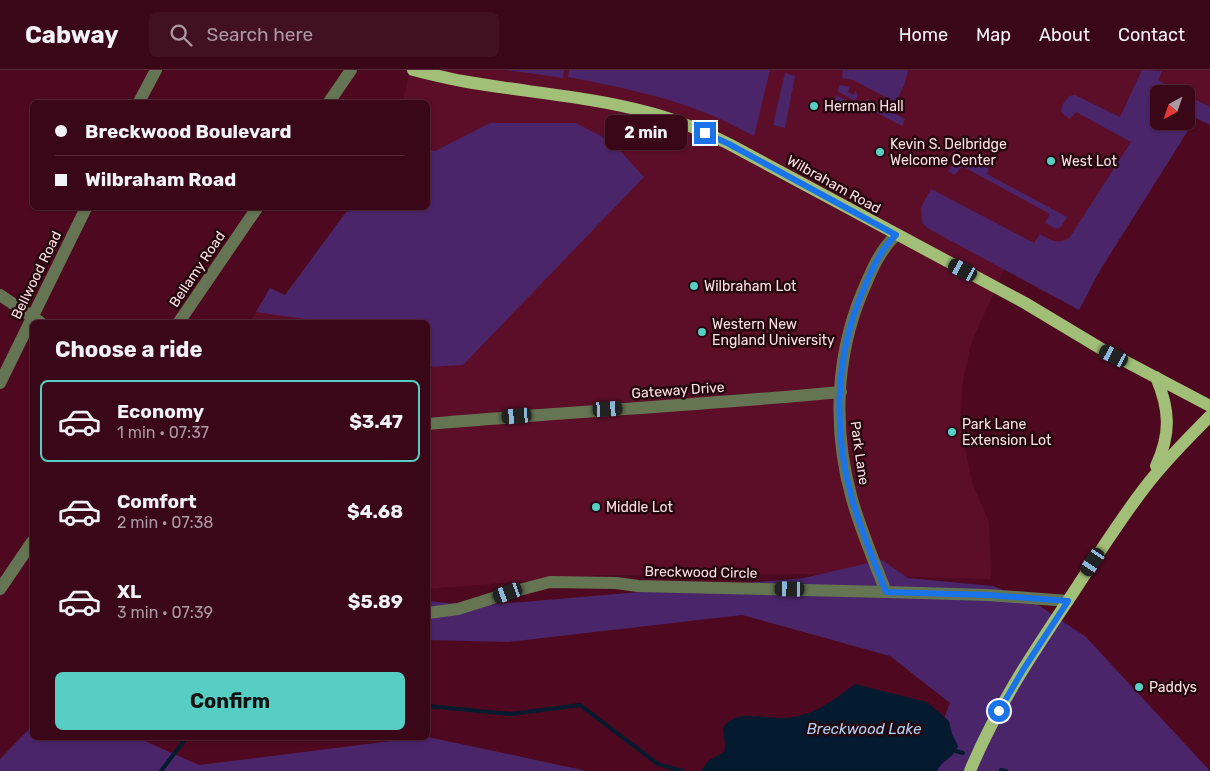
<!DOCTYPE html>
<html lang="en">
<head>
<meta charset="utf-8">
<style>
  :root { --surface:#3a0718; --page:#411021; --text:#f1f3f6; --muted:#ab99a2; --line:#542837; --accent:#56cec3 }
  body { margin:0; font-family:Rubik,sans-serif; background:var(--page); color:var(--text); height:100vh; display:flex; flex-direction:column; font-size:19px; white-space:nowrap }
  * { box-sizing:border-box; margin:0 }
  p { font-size:16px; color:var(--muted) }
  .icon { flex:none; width:28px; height:28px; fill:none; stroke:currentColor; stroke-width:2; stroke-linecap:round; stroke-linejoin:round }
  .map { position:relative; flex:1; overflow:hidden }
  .sheet { position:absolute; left:30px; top:250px; width:400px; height:420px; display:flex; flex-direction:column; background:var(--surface); border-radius:8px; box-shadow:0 1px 4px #0004,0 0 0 1px var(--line) }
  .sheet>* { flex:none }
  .banner { position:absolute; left:30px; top:30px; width:400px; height:110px; border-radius:8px; box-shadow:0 1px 4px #0004,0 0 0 1px var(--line); display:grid; align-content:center; height:110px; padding:0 25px; background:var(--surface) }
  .needle { width:32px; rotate:220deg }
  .tools { position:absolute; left:1150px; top:15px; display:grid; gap:10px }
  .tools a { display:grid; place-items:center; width:45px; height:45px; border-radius:8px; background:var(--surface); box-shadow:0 1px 4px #0004,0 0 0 1px var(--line); font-size:25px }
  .end { position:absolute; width:22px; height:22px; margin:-11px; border:6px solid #1a73e8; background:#fff; box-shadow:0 0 0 2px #fff }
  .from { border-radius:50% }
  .bubble { position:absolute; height:35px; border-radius:8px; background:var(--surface); box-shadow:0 1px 4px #0004,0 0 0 1px var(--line); font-size:16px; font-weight:700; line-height:35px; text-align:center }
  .car { position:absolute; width:15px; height:30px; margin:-15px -8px; border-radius:6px; box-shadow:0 0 4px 1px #0007; background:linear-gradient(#222 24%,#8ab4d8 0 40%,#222 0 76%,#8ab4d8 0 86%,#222 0) }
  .banner b { display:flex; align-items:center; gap:18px; height:48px; font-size:19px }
  .banner b+b { border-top:1px solid var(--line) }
  .banner i { width:12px; height:12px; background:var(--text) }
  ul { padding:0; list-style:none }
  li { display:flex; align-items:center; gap:15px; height:82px; margin:0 10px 8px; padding:0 15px; border:2px solid transparent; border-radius:8px }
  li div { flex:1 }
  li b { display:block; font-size:19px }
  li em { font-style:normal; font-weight:700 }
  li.selected { border-color:var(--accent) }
  li>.icon { width:45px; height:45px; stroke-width:1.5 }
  h2 { padding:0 25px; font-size:22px; line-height:60px }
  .action { display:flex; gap:10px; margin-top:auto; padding:10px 25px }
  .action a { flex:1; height:58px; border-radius:8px; background:var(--accent); color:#111; font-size:20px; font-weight:700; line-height:58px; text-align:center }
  header { display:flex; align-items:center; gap:30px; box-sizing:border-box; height:70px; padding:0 25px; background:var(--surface); border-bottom:1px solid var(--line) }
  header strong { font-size:24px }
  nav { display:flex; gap:28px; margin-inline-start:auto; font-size:18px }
  .search { width:350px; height:45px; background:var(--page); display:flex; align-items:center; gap:12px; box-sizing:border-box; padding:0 18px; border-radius:8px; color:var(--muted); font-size:19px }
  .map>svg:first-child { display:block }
</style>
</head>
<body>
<header>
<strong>Cabway</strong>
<div class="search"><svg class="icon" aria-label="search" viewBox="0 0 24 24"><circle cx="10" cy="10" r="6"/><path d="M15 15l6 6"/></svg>Search here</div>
<nav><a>Home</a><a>Map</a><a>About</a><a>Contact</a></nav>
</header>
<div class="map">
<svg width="1210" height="701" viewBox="0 0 1210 701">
  <rect width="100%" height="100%" fill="#4e0920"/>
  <!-- built -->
  <path fill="#5c0e28" d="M410,0h800v54l-24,-13v-17h-27v27l-111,169 -43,-22 -33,73 -9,38 -3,43 12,61 17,39 2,57 -190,-5 -201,1 -172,14v-267h-178l20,-34 15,7 64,-87h79v-106h-25z"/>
  <!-- green -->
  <path fill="#4b2569" d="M507,0h57l-1,8z
    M569,0h201l-16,66c-16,-8 -32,-17 -48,-23 -45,-18 -91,-27 -138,-36z
    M843,0h65l-3,13 -8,17 -4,1 -40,-21 -11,-2z
    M1142,0l20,1 -4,9 26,14h-25v27h27v-26l24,12v18l-14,-7 -97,154 -20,38 -150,-81 -7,-6 -1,-16 10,-18 103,54 6,-9c10,6 19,12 30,3l61,-95 -55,-30 -6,7 -6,-4 -3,-4 2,-7 6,-8 6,-1 45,22z
    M785,3l10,3 -10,52 -12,-3z
    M840,15l10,2 -2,5 5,3 3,-4 2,5 -3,5 -18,-10z
    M836,25l16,9 -1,6 -17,-5z
    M867,29l38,20 -3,7 -40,-21z
    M490,53h86l36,19 32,35 -181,188 -35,2v-45h-116l-7,-3 -49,-7 14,-24 15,7 64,-87h79v-58l7,1z
    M967,85c9,-1 15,4 23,9l-3,10 80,43 -6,10 -4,2 -12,-6 5,-9 -88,-48 -7,9 -7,-4 9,-13z
    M882,490l26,18 85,8 44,18 49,33 124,134h-287l27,-68 -60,-47 -148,-41 -234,27 -80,-2v-39l48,5 328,-28z
    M32,656v12h106l61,27 216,-27 13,-1 159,34h-587v-12z"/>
  <!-- water -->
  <path fill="#041a2e" d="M855,614l72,18 22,19 3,13 6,12c-5,13 -15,13 -21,25h-236l7,-10 16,-9 1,-6 -2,-18c13,-20 41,-9 61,-10 28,-1 50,-18 71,-34z"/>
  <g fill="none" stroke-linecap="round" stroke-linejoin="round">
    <!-- stream -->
    <path stroke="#041a2e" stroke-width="4" d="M428,636l83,8 69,-9 78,59 24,7
      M952,680l11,3
      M1001,700l5,1
      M161,701l25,-33"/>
    <!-- minor -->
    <path stroke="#657452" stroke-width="12" d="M139,32l17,-32
      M329,32l22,-32
      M0,225l40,27
      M179,252l78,-114
      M0,313l86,-175
      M428,354c137,-12 275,-19 413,-32
      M0,519l32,-47
      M886,522c-12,-31 -25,-61 -34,-93 -19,-67 -17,-141 10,-206 9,-21 17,-42 34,-58
      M428,543l30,-4 61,-19 31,-8 66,1 22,3 248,6 102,3 80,6"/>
    <!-- major -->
    <path stroke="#a1bf76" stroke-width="12" d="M413,0c17,4 33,8 49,11 61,11 125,15 185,31 28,7 56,19 82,32l296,159 75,45 110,58
      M1156,396c15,-32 14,-56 0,-89
      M970,701c25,-61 62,-117 99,-172 25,-38 49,-77 77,-113 19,-25 42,-48 64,-70"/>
  </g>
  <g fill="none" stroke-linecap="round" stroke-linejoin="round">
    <!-- route -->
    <path stroke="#1a73e8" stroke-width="6" d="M705,63l24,11 167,91c-17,16 -25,37 -34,58 -27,64 -29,139 -10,206 9,32 22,62 34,93l102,3 80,6 -45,69 -24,41"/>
  </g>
  <!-- markers -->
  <g fill="#56cec3" stroke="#23060e" stroke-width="2">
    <circle cx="814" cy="36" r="5"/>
    <circle cx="880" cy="82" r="5"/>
    <circle cx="1051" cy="91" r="5"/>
    <circle cx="694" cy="216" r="5"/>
    <circle cx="702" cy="262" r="5"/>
    <circle cx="952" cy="362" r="5"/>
    <circle cx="596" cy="437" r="5"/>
    <circle cx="1139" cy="617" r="5"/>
  </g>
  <g text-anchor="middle" stroke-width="5" stroke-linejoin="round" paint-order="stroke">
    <!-- poi labels -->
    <g font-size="14" fill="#fce1e5" stroke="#23060e" text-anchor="start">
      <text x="824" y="41">Herman Hall</text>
      <text x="890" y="79">Kevin S. Delbridge<tspan x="890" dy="16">Welcome Center</tspan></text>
      <text x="1061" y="96">West Lot</text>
      <text x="704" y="221">Wilbraham Lot</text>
      <text x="712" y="259">Western New<tspan x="712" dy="16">England University</tspan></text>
      <text x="962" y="359">Park Lane<tspan x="962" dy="16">Extension Lot</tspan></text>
      <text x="606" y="442">Middle Lot</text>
      <text x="1149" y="622">Paddys</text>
    </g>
    <!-- street labels -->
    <g font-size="14" fill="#fce1e5" stroke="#23060e">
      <text transform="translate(834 114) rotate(29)" y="5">Wilbraham Road</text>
      <text transform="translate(197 199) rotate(-56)" y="5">Bellamy Road</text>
      <text transform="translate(36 205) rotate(-64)" y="5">Bellwood Road</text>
      <text transform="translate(678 320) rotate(-4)" y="5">Gateway Drive</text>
      <text transform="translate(860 383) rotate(82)" y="5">Park Lane</text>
      <text transform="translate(701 502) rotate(1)" y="5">Breckwood Circle</text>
    </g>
    <!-- water labels -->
    <g font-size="15" font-style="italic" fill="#b0d4f6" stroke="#23060e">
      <text x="864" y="664">Breckwood Lake</text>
    </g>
  </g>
</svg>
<div class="tools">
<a><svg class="needle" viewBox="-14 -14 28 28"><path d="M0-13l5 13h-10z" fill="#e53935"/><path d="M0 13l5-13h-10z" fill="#ab99a2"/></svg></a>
</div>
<i class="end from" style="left:999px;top:641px"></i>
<i class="end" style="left:705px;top:63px"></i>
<div class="bubble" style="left:605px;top:45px;width:82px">2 min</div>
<i class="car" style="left:963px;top:200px;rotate:298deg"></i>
<i class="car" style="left:1114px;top:286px;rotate:297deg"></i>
<i class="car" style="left:608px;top:339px;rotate:87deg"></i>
<i class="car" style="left:517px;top:346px;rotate:265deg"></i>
<i class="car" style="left:1093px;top:492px;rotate:214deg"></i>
<i class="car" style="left:790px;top:519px;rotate:271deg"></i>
<i class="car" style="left:508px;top:523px;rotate:250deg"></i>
<div class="banner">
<b><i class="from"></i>Breckwood Boulevard</b>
<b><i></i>Wilbraham Road</b>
</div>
<section class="sheet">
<h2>Choose a ride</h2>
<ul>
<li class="selected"><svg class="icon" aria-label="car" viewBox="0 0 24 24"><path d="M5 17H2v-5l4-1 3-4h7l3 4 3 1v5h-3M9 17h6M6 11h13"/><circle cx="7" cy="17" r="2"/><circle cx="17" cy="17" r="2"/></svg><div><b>Economy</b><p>1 min · 07:37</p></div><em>$3.47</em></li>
<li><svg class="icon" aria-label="car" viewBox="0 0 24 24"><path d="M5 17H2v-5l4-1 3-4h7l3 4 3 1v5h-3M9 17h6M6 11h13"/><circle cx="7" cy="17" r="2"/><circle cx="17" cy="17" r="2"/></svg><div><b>Comfort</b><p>2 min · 07:38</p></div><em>$4.68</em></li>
<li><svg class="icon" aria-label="car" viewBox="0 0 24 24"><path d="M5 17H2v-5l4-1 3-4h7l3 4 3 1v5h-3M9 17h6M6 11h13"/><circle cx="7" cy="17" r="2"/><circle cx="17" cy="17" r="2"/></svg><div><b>XL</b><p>3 min · 07:39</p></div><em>$5.89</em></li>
</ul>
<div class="action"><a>Confirm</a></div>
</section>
</div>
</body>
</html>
